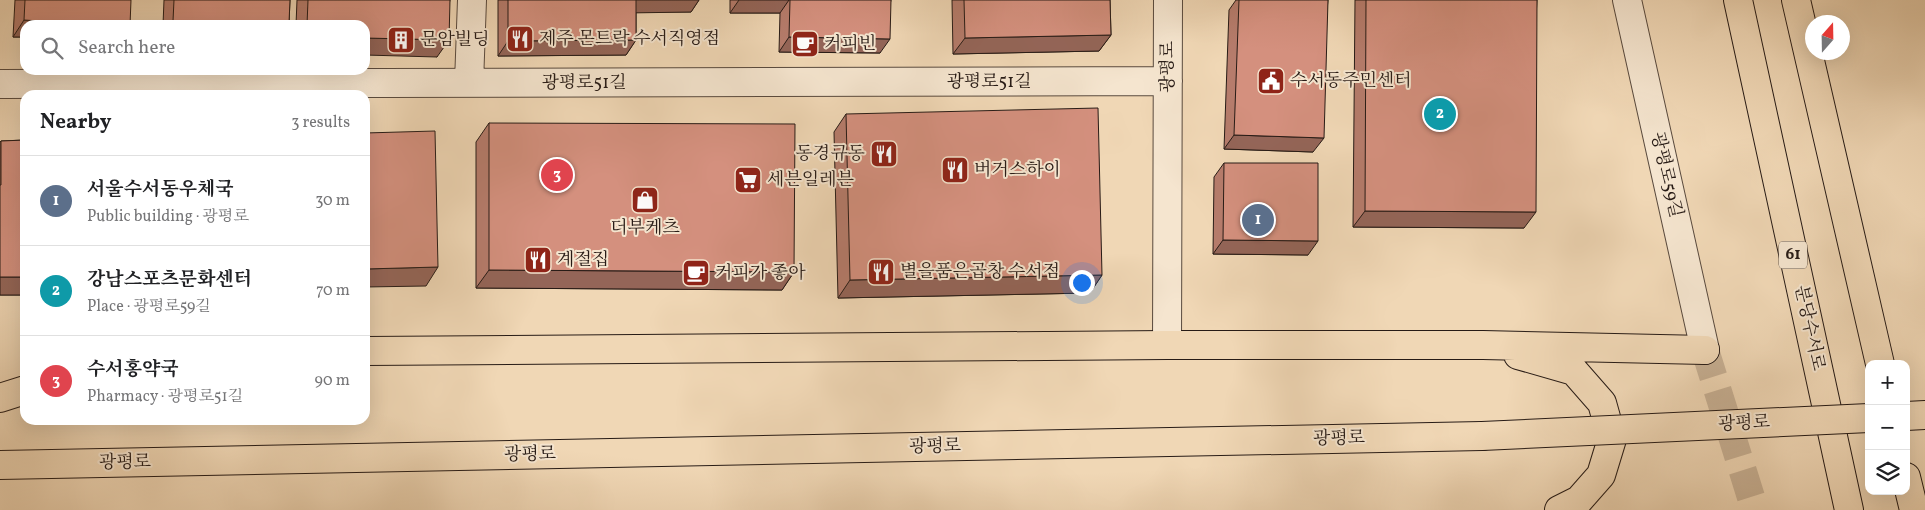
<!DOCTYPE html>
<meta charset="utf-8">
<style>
:root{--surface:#fff;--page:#f2f2f2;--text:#202124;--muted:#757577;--line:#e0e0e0;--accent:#1a73e8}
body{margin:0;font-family:Vollkorn,"Noto Serif KR",serif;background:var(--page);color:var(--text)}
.controls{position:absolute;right:15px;bottom:15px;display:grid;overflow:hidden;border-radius:10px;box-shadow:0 5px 20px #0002}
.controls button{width:45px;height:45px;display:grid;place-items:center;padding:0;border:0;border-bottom:1px solid var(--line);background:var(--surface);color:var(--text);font:25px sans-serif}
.compass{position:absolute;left:1805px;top:15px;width:45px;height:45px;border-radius:50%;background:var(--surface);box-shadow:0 5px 20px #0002;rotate:20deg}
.you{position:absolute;left:1081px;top:282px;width:18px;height:18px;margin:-12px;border:4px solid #fff;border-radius:50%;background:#1a73e8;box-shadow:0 0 0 8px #1a73e833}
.badge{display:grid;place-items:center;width:32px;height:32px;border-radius:50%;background:var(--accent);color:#fff;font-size:16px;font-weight:700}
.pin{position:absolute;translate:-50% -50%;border:2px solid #fff;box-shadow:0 1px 5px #0006}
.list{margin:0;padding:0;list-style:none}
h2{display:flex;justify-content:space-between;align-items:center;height:65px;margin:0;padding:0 20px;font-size:21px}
h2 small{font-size:16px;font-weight:400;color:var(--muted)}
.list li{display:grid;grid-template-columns:32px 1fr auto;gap:15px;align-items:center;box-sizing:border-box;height:90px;padding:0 20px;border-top:1px solid var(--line)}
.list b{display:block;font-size:19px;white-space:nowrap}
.list p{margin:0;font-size:16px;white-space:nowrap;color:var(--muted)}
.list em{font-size:16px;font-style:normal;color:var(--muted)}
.icon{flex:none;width:28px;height:28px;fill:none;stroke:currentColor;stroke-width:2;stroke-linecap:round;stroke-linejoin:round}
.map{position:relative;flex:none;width:1925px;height:510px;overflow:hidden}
.search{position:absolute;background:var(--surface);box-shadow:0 5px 20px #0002;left:20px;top:20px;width:350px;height:55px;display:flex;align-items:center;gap:12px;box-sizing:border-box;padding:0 18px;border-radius:15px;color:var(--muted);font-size:19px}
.panel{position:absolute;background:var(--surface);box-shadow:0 5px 20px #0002;left:20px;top:90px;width:350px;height:335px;border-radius:15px}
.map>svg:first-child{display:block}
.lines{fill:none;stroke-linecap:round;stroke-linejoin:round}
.minor-tunnel{stroke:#c8b195;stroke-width:28;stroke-dasharray:28 14;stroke-linecap:butt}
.minor-casing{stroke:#594a3e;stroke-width:30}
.major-casing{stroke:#271b16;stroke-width:30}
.highway-casing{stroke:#271b16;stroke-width:30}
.minor{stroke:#f5e5cf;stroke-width:28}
.major{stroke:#f0d7b5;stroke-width:28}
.highway{stroke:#f0d7b5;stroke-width:28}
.major-bridge-casing{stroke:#271b16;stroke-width:30;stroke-linecap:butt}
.major-bridge{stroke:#f0d7b5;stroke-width:28}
.wall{fill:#b67c6c;stroke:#271b16}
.shaded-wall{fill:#946558;stroke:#271b16}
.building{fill:#d4907e;stroke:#271b16}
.labels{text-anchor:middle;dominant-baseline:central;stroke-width:4;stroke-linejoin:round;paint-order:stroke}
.shield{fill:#f5e5cf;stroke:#65584e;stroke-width:1}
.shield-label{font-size:16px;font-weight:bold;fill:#271b16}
.poi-label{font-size:18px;fill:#271b16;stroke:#f5e5cf;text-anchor:start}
.street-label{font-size:18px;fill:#271b16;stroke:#f5e5cf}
</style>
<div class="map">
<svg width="1925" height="510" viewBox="0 0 1925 510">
<rect width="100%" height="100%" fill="#f0d7b5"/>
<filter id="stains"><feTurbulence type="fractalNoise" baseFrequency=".004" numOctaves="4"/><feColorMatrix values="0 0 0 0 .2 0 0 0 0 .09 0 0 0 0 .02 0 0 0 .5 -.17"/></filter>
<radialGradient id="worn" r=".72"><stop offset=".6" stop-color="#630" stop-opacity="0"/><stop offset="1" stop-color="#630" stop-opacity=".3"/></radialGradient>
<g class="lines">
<!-- minor-tunnel -->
<path class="minor-tunnel" d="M1705 350 1755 510"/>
<!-- minor casing -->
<g class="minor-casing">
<path id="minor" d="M1627 0 1705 350
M469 83 472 0
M0 84 1168 81
M1167 345 1168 0"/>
</g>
<!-- major casing -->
<g class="major-casing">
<path id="major" d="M365 351 1167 345H1483L1705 350
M1518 355 1574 371 1602 403 1612 439 1601 475 1579 500 1559 510
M0 398 25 390
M1906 416 1925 415
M0 465 1482 436"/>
</g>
<!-- highway casing -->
<g class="highway-casing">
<path id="highway" d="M1738 0 1849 510
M1796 0 1880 364
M1906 477 1914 510"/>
</g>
<!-- minor -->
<use href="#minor" class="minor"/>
<!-- major -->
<use href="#major" class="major"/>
<!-- highway -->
<use href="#highway" class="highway"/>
<!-- major-bridge casing -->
<g class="major-bridge-casing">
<path id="major-bridge" d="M1482 436 1869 418"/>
</g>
<!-- major-bridge -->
<use href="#major-bridge" class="major-bridge"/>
</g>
<!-- wall -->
<path class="wall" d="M15 0H131L25 25V37H13Z
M164 0H290L289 23 288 25H163Z
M297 0H450L437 57 365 25H296Z
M498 0H699L691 12H636V40L626 55 498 56Z
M730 0H891L880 53 779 52 780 13H730Z
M952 0H1110L1111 35 1099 51 953 54Z
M1236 0H1328L1313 152 1224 149 1229 10Z
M1355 0H1537L1524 228 1353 227Z
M846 114 1102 275 1090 293 838 298 834 132Z
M489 123 794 272 782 290 476 288V142Z
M25 140V295H0V142L1 141Z
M1224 163 1308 255 1213 254 1214 177Z"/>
<!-- shaded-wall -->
<path class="shaded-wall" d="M634 0H699L691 12 626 13Z
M739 0H789L780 13H730Z
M24 20 105 25H25V37H13Z
M173 21 289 23 288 25H171Z
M1111 35 1099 51 953 54 965 38Z
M789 37 890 39 880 53 779 52Z
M365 38 449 40 437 57 365 55Z
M636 40 626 55 498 56 508 41Z
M1234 135 1324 138 1313 152 1224 149Z
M1365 211 1536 212 1524 228 1353 227Z
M1223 240 1318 241 1308 255 1213 254Z
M438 267 426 286 365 287V269Z
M489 270 794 272 782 290 476 288Z
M1102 275 1090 293 838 298 850 280Z
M0 277H25V295H0Z"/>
<!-- building -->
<path class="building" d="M25 0H131L130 25H105L24 20Z
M174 0H290L289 23 173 21Z
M308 0H450L449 40 365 38V25H307Z
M508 0H636V40L508 41Z
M790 0H891L890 39 789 37Z
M964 0H1110L1111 35 965 38Z
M1239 0H1328L1324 138 1234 135Z
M1366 0H1537L1536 212 1365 211Z
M1098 108 1102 275 850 280 846 114Z
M489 123 795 124 794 272 489 270Z
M435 131 438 267 365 269V133Z
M25 140V277H0V185H1V141Z
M1224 163H1318V241L1223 240Z"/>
<!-- icons -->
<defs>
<g id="restaurant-square" transform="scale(1.4375)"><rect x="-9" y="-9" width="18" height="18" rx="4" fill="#8f2418" stroke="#f5e5cf"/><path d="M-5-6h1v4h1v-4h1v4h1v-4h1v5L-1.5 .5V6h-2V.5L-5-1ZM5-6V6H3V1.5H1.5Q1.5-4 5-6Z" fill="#fff"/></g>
<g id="building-square" transform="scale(1.4375)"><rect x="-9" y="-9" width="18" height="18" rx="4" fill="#8f2418" stroke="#f5e5cf"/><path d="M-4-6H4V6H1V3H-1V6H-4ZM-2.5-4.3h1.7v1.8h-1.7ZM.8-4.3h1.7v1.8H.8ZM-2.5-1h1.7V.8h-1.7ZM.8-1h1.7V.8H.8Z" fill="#fff"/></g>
<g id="cafe-square" transform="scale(1.4375)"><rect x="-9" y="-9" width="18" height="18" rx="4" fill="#8f2418" stroke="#f5e5cf"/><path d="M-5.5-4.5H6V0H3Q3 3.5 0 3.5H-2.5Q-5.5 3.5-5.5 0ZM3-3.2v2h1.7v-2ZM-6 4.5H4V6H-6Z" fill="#fff"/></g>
<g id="civic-square" transform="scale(1.4375)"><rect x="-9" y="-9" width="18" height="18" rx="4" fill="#8f2418" stroke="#f5e5cf"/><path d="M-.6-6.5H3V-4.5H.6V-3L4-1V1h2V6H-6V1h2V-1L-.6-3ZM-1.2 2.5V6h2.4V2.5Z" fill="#fff"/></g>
<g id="supermarket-square" transform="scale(1.4375)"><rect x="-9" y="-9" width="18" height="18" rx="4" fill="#8f2418" stroke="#f5e5cf"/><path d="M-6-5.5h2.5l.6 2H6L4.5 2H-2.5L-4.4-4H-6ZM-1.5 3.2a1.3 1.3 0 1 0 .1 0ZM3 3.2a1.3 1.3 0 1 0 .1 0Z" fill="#fff"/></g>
<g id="shop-square" transform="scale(1.4375)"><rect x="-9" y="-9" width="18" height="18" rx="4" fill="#8f2418" stroke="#f5e5cf"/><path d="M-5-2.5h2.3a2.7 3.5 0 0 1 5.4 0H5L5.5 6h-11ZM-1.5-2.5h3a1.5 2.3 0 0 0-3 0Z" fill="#fff"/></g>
</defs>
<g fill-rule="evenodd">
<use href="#restaurant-square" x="520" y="39"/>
<use href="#building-square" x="401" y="40"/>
<use href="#cafe-square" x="805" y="44"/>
<use href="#civic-square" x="1271" y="81"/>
<use href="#restaurant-square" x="884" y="154"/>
<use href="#restaurant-square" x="955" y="170"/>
<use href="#supermarket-square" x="748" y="180"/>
<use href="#shop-square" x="645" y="200"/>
<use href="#restaurant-square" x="538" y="260"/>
<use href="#restaurant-square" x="881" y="272"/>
<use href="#cafe-square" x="696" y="273"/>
</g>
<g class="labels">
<!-- shield labels -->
<rect class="shield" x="1779" y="241.5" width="28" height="27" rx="4"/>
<g class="shield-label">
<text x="1793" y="255">61</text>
</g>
<!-- poi labels -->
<g class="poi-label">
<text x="539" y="39">제주 몬트락 수서직영점</text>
<text x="420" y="40">문암빌딩</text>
<text x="824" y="44">커피빈</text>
<text x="1290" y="81">수서동주민센터</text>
<text x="865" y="154" text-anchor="end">동경규동</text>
<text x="974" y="170">버거스하이</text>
<text x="767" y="180">세븐일레븐</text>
<text x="645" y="228" text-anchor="middle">더부케츠</text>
<text x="557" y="260">계절집</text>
<text x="900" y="272">별을품은곱창 수서점</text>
<text x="715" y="273">커피가 좋아</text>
</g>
<!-- street labels -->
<g class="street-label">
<text transform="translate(1168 67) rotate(-90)">광평로</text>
<text x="989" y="82">광평로51길</text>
<text x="584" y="83">광평로51길</text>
<text transform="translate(1666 175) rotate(77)">광평로59길</text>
<text transform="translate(1809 328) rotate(78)">분당수서로</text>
<text transform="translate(1744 424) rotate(-3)">광평로</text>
<text transform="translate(1339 439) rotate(-1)">광평로</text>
<text transform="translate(935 447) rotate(-1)">광평로</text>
<text transform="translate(530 455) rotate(-1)">광평로</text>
<text transform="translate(125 463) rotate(-1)">광평로</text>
</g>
</g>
<rect width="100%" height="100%" filter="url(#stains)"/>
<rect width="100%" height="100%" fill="url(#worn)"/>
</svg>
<div class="controls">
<button>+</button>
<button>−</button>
<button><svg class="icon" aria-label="layers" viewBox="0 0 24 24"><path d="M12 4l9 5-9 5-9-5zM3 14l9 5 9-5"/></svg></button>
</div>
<svg class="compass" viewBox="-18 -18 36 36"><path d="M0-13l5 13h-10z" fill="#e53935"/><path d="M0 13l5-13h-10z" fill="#757577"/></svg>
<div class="you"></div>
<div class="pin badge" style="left:1258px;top:220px;background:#5c6f8a">1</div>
<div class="pin badge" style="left:1440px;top:114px;background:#0f9aa8">2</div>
<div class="pin badge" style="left:557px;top:175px;background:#e0444e">3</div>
<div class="search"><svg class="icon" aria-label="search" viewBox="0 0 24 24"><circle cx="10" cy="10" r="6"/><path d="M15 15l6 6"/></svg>Search here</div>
<section class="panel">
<h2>Nearby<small>3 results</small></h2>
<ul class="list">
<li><span class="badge" style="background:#5c6f8a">1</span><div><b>서울수서동우체국</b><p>Public building · 광평로</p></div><em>30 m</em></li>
<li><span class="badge" style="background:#0f9aa8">2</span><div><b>강남스포츠문화센터</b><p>Place · 광평로59길</p></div><em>70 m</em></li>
<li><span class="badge" style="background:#e0444e">3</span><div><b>수서홍약국</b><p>Pharmacy · 광평로51길</p></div><em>90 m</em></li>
</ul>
</section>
</div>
